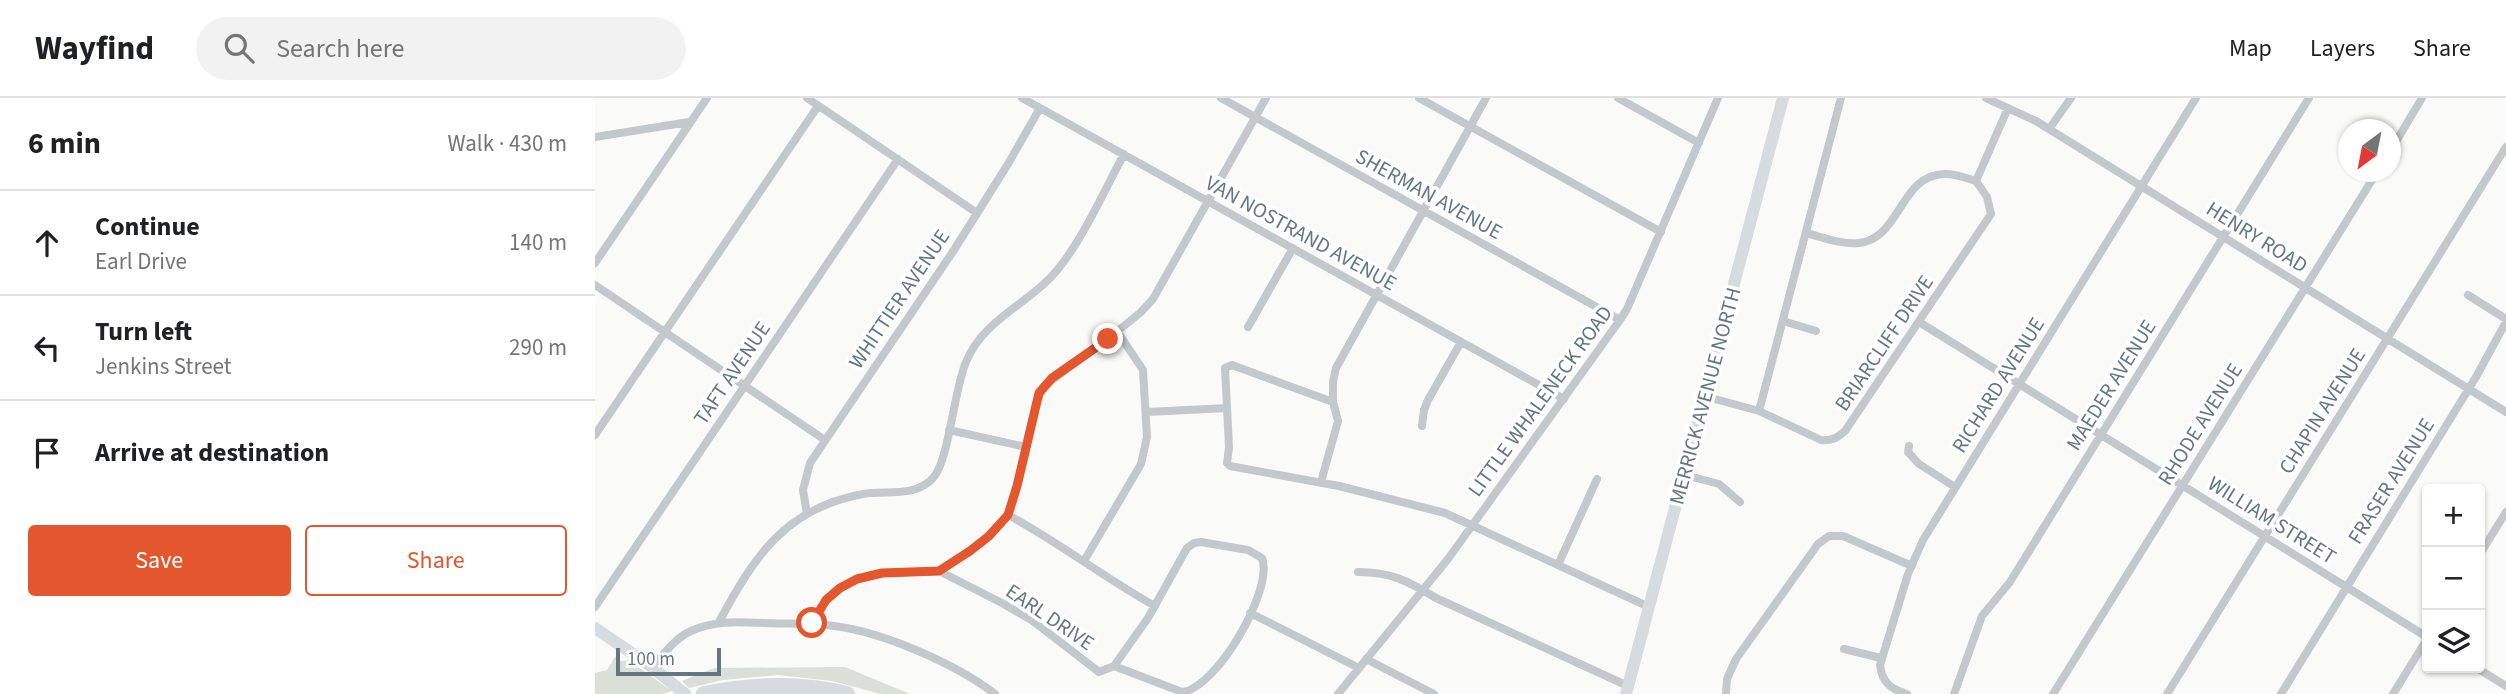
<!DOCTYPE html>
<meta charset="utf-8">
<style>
:root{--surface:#fff;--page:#f2f2f2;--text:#202124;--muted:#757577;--line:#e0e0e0;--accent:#e4572e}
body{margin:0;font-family:"Source Sans 3",sans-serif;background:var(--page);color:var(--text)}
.controls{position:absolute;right:21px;bottom:21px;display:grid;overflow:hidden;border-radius:7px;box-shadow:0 2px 5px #0004}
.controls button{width:63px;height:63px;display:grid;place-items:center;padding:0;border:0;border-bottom:2px solid var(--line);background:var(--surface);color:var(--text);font:35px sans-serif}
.compass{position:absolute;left:1743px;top:21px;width:63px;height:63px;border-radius:50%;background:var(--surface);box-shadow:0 2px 5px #0004;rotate:212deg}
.scale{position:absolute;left:21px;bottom:18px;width:105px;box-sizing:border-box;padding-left:7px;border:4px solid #657683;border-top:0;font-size:19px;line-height:24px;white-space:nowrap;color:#657683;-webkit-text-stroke:5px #fff;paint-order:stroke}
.stop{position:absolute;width:21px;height:21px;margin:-16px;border:5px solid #e4572e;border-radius:50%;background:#fff}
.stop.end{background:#e4572e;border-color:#fff;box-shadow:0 2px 7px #0008}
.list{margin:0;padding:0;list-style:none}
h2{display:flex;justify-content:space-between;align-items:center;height:91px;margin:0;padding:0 28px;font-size:30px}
h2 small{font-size:23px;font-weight:400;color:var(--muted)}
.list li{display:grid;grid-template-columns:46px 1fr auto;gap:21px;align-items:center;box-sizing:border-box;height:105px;padding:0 28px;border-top:2px solid var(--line)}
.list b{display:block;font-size:26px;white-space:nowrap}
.list p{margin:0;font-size:23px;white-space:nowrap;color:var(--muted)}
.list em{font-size:23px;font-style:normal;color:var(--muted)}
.actions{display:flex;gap:14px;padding:21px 28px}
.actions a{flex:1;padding:16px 0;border:2px solid var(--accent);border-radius:7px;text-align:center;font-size:24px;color:var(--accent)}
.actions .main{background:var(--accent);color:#fff}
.icon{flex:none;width:38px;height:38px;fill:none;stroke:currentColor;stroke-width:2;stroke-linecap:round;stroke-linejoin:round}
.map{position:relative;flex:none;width:1911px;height:596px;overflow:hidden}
header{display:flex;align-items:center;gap:42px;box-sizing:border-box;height:98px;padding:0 35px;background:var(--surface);border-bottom:2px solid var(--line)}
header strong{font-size:33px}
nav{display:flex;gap:38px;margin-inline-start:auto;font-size:24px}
.search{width:490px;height:63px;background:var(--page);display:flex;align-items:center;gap:18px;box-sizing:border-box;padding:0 24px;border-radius:38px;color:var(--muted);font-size:26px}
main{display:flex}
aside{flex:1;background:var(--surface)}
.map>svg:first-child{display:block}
.green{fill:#dadfd7}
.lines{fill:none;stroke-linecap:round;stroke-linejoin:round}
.minor{stroke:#c3c8cc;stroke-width:8}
.secondary{stroke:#d6dbdf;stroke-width:12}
.primary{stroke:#d6dbdf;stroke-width:12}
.motorway{stroke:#d6dbdf;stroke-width:16}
.route{stroke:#e4572e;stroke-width:9}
.labels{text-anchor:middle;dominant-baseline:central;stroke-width:7;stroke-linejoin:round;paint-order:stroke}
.street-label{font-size:21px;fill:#657683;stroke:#fff}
</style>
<header>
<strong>Wayfind</strong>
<div class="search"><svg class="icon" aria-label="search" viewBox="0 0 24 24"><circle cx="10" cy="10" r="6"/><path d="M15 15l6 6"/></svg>Search here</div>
<nav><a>Map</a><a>Layers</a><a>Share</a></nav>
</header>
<main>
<aside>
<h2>6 min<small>Walk · 430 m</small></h2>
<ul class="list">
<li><svg class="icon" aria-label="ahead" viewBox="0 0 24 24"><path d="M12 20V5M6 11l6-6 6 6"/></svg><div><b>Continue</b><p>Earl Drive</p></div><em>140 m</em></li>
<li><svg class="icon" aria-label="left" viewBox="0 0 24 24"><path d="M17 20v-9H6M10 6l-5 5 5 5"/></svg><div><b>Turn left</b><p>Jenkins Street</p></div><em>290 m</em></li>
<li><svg class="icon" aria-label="arrive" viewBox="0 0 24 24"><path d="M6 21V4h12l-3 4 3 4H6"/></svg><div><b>Arrive at destination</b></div></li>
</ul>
<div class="actions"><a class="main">Save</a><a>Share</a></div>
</aside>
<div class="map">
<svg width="1911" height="596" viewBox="0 0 1911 596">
<rect width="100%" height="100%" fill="#fafaf8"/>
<!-- green -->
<path class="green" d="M20 559 26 563 33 562 77 593 68 596H0V575L12 572Z
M250 569 315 596H286L237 583 183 577 128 582 94 590 87 583 119 570Z"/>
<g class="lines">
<!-- minor -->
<path class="minor" d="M212 0 382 115
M427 0 969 301
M626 0 1025 222
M824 0 1066 134
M1023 0 1104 45
M1391 0 1441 23 1911 314
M1454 31 1476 0
M0 39 94 24
M1796 52 1827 0
M1381 83 1413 10
M1211 135C1227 139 1247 147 1264 145 1306 140 1305 77 1349 76 1359 75 1371 80 1381 83
M0 165 112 0
M0 187 230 342
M1873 197 1911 221
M1188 223 1221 233
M1324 224 1832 539
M653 229 698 150
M1109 298 1164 313 1226 342C1237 343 1242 340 1250 333L1396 116 1392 99 1381 83
M738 304 637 267 630 270 634 349 632 365 635 368 744 388 850 415 1054 509
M1164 313 1246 0
M552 314 632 310
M827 328 829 312 833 302 866 244
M354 332 431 349
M0 337 223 8
M1314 348 1313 354 1324 366 1360 389
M1090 377 1124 386 1145 404
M726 384 743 323 738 304V284L741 270 891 0
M212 416 208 392 215 365 359 152 413 66 445 10
M413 417C464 444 509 480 560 508
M1885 456 1911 414
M489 463 546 366 552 339 548 272 522 233
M963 467 1002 381
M344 473 387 444 413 417 422 388 442 302 449 288 513 241 546 214 558 201 671 0
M763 474C796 474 813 483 841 500L1033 588
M0 509 303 61
M655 515 764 570
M124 524C159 459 190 410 268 396 292 392 320 400 338 380 354 363 359 291 371 264 389 220 435 206 463 171 488 141 510 91 529 56
M217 525 231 502 245 490 262 481 287 475 344 473 407 505 438 523 504 574 519 568 587 594C621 591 679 492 667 460L653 452 606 444 599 445 592 450 553 520 519 568
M1249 551 1286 560
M771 561 839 596
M57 569C68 557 80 540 96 533 120 522 144 524 169 525 193 526 216 525 239 528 288 534 361 566 400 596
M1882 570 1911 588
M743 596 853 461 1025 222 1032 211 1123 0
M1131 596 1132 581 1141 561 1223 446 1234 438H1248L1317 468
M1312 596C1296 591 1287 585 1285 567L1313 476 1328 442 1601 0
M1359 596 1387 518 1415 484 1714 0
M1458 596 1782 74
M1572 596 1911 49
M1686 596 1881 279 1911 224
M1798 596 1832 541"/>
<!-- secondary -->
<path class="secondary" d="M1031 596 1188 0"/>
<!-- primary -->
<path class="primary" d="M0 530 57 569 90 596"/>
<!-- motorway -->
<path class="motorway" d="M109 596C157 586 205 585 252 596"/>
</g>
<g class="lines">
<!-- route -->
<path class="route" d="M217 525 231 502 245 490 262 481 287 475 344 473 375 453 394 438 413 417 422 388 444 295 457 280 513 241"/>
</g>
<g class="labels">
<!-- street labels -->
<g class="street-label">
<text transform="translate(834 96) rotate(29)">SHERMAN AVENUE</text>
<text transform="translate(706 135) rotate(29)">VAN NOSTRAND AVENUE</text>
<text transform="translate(1662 139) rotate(32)">HENRY ROAD</text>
<text transform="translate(304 201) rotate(-56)">WHITTIER AVENUE</text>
<text transform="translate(1289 245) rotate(-56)">BRIARCLIFF DRIVE</text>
<text transform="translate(137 275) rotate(-56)">TAFT AVENUE</text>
<text transform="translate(1403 287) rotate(-58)">RICHARD AVENUE</text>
<text transform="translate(1516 287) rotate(-58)">MAEDER AVENUE</text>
<text transform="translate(1110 298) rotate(-75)">MERRICK AVENUE NORTH</text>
<text transform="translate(945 303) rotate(-54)">LITTLE WHALENECK ROAD</text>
<text transform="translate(1727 313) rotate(-58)">CHAPIN AVENUE</text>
<text transform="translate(1605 326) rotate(-58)">RHODE AVENUE</text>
<text transform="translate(1796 383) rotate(-58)">FRASER AVENUE</text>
<text transform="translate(1677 422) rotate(32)">WILLIAM STREET</text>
<text transform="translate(455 519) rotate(34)">EARL DRIVE</text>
</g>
</g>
</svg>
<div class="controls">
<button>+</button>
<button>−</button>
<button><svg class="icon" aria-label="layers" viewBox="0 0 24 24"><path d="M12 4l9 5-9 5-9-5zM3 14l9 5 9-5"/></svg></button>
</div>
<svg class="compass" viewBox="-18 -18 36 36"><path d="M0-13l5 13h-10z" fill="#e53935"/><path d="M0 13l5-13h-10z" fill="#757577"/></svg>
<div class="scale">100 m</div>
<div class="stop" style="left:217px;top:525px"></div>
<div class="stop end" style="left:513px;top:241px"></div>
</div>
</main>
